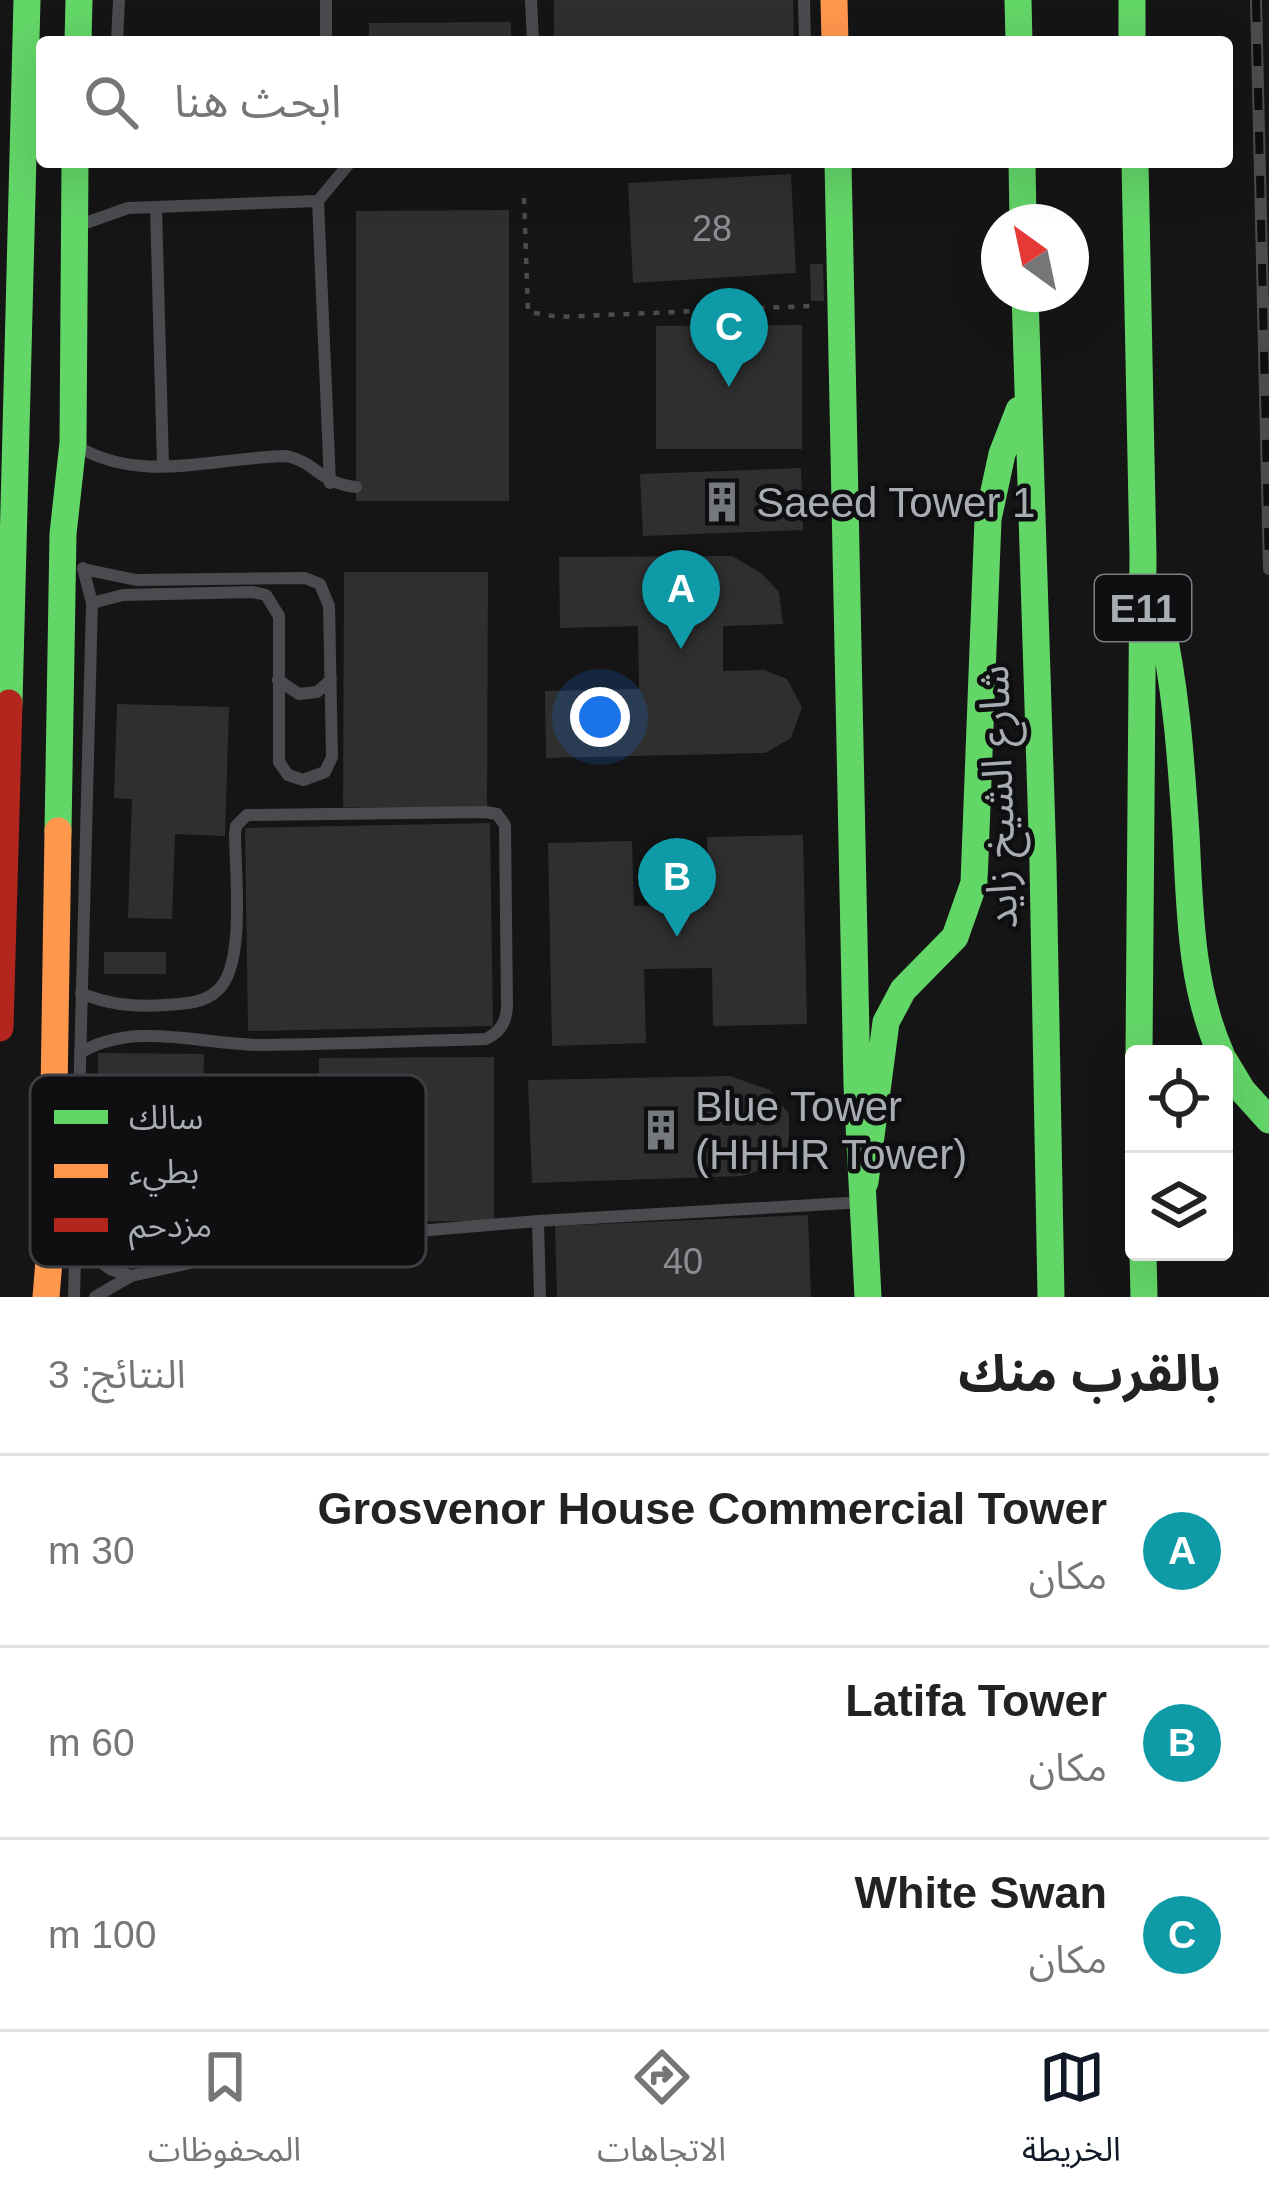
<!DOCTYPE html>
<html lang="ar">
<meta charset="utf-8">
<style>
:root{--surface:#fff;--page:#f2f2f2;--text:#222;--muted:#767676;--line:#e0e0e0;--accent:#111827}
body{margin:0;font-family:Arial,"Noto Sans Arabic",sans-serif;background:var(--page);color:var(--text);direction:rtl}
.controls{position:absolute;right:36px;bottom:36px;display:grid;overflow:hidden;border-radius:12px;box-shadow:0 12px 48px #0002}
.controls button{width:108px;height:108px;display:grid;place-items:center;padding:0;border:0;border-bottom:3px solid var(--line);background:var(--surface);color:var(--text);font:60px sans-serif}
.compass{position:absolute;left:981px;top:204px;width:108px;height:108px;border-radius:50%;background:var(--surface);box-shadow:0 12px 48px #0002;rotate:327deg}
.you{position:absolute;left:600px;top:717px;width:42px;height:42px;margin:-30px;border:9px solid #fff;border-radius:50%;background:#1a73e8;box-shadow:0 0 0 18px #1a73e833}
.badge{display:grid;place-items:center;width:78px;height:78px;border-radius:50%;background:var(--accent);color:#fff;font-size:39px;font-weight:700}
.pin{position:absolute;translate:-50% -99px;filter:drop-shadow(0 3px 6px #0008)}
.pin::after{content:'';position:absolute;top:63px;width:42px;height:36px;background:inherit;clip-path:polygon(0 0,100% 0,50% 100%)}
.list{margin:0;padding:0;list-style:none}
h2{display:flex;justify-content:space-between;align-items:center;height:156px;margin:0;padding:0 48px;font-size:51px}
h2 small{font-size:39px;font-weight:400;color:var(--muted)}
.list li{display:grid;grid-template-columns:78px 1fr auto;gap:36px;align-items:center;box-sizing:border-box;height:192px;padding:0 48px;border-top:3px solid var(--line)}
.list b{display:block;font-size:45px;white-space:nowrap}
.list p{margin:0;font-size:39px;white-space:nowrap;color:var(--muted)}
.list em{font-size:39px;font-style:normal;color:var(--muted)}
.icon{flex:none;width:66px;height:66px;fill:none;stroke:currentColor;stroke-width:2;stroke-linecap:round;stroke-linejoin:round}
.map{position:relative;flex:none;width:1269px;height:1297px;overflow:hidden;direction:ltr}
.search{position:absolute;background:var(--surface);box-shadow:0 12px 48px #0002;left:36px;right:36px;top:36px;height:132px;display:flex;align-items:center;gap:30px;box-sizing:border-box;padding:0 42px;border-radius:12px;color:var(--muted);font-size:45px}
.sheet{height:732px;background:var(--surface)}
nav{display:flex;justify-content:space-around;align-items:center;box-sizing:border-box;height:168px;border-top:3px solid var(--line);background:var(--surface);font-size:33px;color:var(--muted)}
nav a{display:grid;justify-items:center;gap:6px}
nav .on{color:var(--accent)}
.map>svg:first-child{display:block}
.building{fill:#2f2f30}
.lines{fill:none;stroke-linecap:round;stroke-linejoin:round}
.path{stroke:#4b4c4e;stroke-width:4.5;stroke-dasharray:6 9;stroke-linecap:butt}
.lane{stroke:#4a4b4e;stroke-width:12}
.fast{stroke:#63d668;stroke-width:27}
.slow{stroke:#ff974d;stroke-width:27}
.jam{stroke:#b3261e;stroke-width:27}
.rail-casing{stroke:#4b4c4e;stroke-width:12}
.rail{stroke:#0f0f11;stroke-width:8;stroke-dasharray:22;stroke-linecap:butt}
.labels{text-anchor:middle;dominant-baseline:central;stroke-width:9;stroke-linejoin:round;paint-order:stroke}
.number-label{font-size:36px;fill:#8a8e93}
.shield{fill:#0f0f11;stroke:#7a7e83;stroke-width:3}
.shield-label{font-size:39px;font-weight:bold;fill:#a8adb4}
.poi-label{font-size:42px;fill:#a8adb4;stroke:#0f0f11;text-anchor:start}
.street-label{font-size:42px;fill:#a8adb4;stroke:#0f0f11}
.key{fill:#0f0f11;stroke:#3d3e42;stroke-width:3}
.key-label{font-size:33px;fill:#a8adb4}
</style>
<div class="map">
<svg width="1269" height="1297" viewBox="0 0 1269 1297">
<rect width="100%" height="100%" fill="#151515"/>
<!-- building -->
<path class="building" d="M554 0H793L794 42H554Z
M511 22V42H369V23Z
M791 174 796 273 633 283 628 183Z
M509 210V501H356V211Z
M810 264H823L824 301H811Z
M802 325V449H656V326Z
M801 468 803 530 643 536 640 474Z
M732 556 761 573 779 592 783 624 723 626V671L764 670 787 679 802 707 791 738 765 753 546 758 545 691 639 689 638 626 560 628 559 557Z
M344 572H488L487 807H343Z
M117 704 229 707 225 836 175 834 172 919 128 918 132 799 114 798Z
M490 823 493 1026 248 1031 245 828Z
M803 835 807 1024 713 1026 712 968 644 969 646 1043 552 1046 548 843 632 841 634 906 708 905 707 837Z
M104 952H166V974H104Z
M98 1053 204 1054 201 1230 95 1229Z
M494 1057V1221L319 1222V1058Z
M730 1076 770 1090 789 1114V1146L770 1167 742 1176 532 1183 528 1080Z
M808 1215 811 1297H557L555 1226Z"/>
<g class="lines">
<!-- path -->
<path class="path" d="M524 198 528 312 560 317 810 306"/>
<!-- lane -->
<path class="lane" d="M531 0 533 42
M804 0 805 42
M117 42 119 0
M326 42V0
M156 207 163 466
M77 226 128 208 318 201
M77 446C141 485 216 457 287 456 317 463 319 483 356 487
M330 483 318 201 348 165
M83 569 136 580 305 578 320 584 329 606 332 757 325 772 303 780 288 775 279 762V616L266 595 253 592 123 595 92 603
M278 680 299 694 317 692 331 680
M80 1053C135 1020 202 1045 262 1045 337 1044 411 1041 486 1039 500 1032 506 1023 507 1007L505 825 497 814 485 812 247 815 236 826 235 834C235 871 246 965 218 990 203 1004 183 1004 165 1005 134 1007 109 1005 81 993
M214 1097 216 1196
M202 1197 267 1193 281 1177C276 1100 283 1096 203 1097
M77 1202 96 1201
M538 1221 540 1297
M76 1243 110 1269 130 1276
M74 1297 92 603 83 568
M95 1297 131 1276 248 1250 346 1237 538 1221 865 1202"/>
<!-- fast -->
<path class="fast" d="M1018 0 1019 42
M1132 0V42
M78 42 79 0
M838 162 857 1085 868 1297
M1022 162 1023 222
M1135 162 1143 556 1139 1054
M1025 294 1043 864 1051 1297
M1159 612C1176 685 1181 759 1186 834 1190 910 1190 984 1221 1054
M9 703 27 0
M58 831 63 534 73 443 75 162
M1224 1060 1242 1090 1269 1120
M865 1182 886 1022 903 990 955 937 974 883 988 519 1002 454 1019 410
M1143 1252 1144 1297"/>
<!-- slow -->
<path class="slow" d="M834 0 835 42
M46 1297 52 1225 58 831"/>
<!-- jam -->
<path class="jam" d="M0 1028 9 703"/>
<!-- rail casing -->
<g class="rail-casing">
<path id="rail" d="M1256 0 1269 569"/>
</g>
<!-- rail -->
<use href="#rail" class="rail"/>
</g>
<!-- icons -->
<defs>
<g id="building-bare" transform="scale(3.24)"><path d="M-4-6H4V6H1V3H-1V6H-4ZM-2.5-4.3h1.7v1.8h-1.7ZM.8-4.3h1.7v1.8H.8ZM-2.5-1h1.7V.8h-1.7ZM.8-1h1.7V.8H.8Z" fill="#75787c" stroke="#0f0f11" stroke-width="2.5" paint-order="stroke"/></g>
</defs>
<g fill-rule="evenodd">
<use href="#building-bare" x="722" y="502"/>
<use href="#building-bare" x="661" y="1130"/>
</g>
<g class="labels">
<!-- number labels -->
<g class="number-label">
<text x="712" y="228">28</text>
<text x="683" y="1261">40</text>
</g>
<!-- shield labels -->
<rect class="shield" x="1095" y="575" width="96" height="66" rx="9"/>
<g class="shield-label">
<text x="1143" y="608">E11</text>
</g>
<!-- poi labels -->
<g class="poi-label">
<text x="756" y="502">Saeed Tower 1</text>
<text x="695" y="1106">Blue Tower<tspan x="695" dy="48">(HHHR Tower)</tspan></text>
</g>
<!-- street labels -->
<g class="street-label">
<text transform="translate(998 797) rotate(-92)">شارع الشيخ زايد</text>
</g>
</g>
<!-- legend -->
<rect x="30" y="1075" width="396" height="192" rx="18" class="key"/>
<rect x="54" y="1110" width="54" height="14" fill="#63d668"/>
<rect x="54" y="1164" width="54" height="14" fill="#ff974d"/>
<rect x="54" y="1218" width="54" height="14" fill="#b3261e"/>
<g class="key-label">
<text x="129" y="1129">سالك</text>
<text x="129" y="1183">بطيء</text>
<text x="129" y="1237">مزدحم</text>
</g>
</svg>
<div class="controls">
<button><svg class="icon" aria-label="locate" viewBox="0 0 24 24"><circle cx="12" cy="12" r="6"/><path d="M12 2v4M12 18v4M2 12h4M18 12h4"/></svg></button>
<button><svg class="icon" aria-label="layers" viewBox="0 0 24 24"><path d="M12 4l9 5-9 5-9-5zM3 14l9 5 9-5"/></svg></button>
</div>
<svg class="compass" viewBox="-18 -18 36 36"><path d="M0-13l5 13h-10z" fill="#e53935"/><path d="M0 13l5-13h-10z" fill="#767676"/></svg>
<div class="you"></div>
<div class="pin badge" style="left:681px;top:649px;background:#0f9aa8">A</div>
<div class="pin badge" style="left:677px;top:937px;background:#0f9aa8">B</div>
<div class="pin badge" style="left:729px;top:387px;background:#0f9aa8">C</div>
<div class="search"><svg class="icon" aria-label="search" viewBox="0 0 24 24"><circle cx="10" cy="10" r="6"/><path d="M15 15l6 6"/></svg>ابحث هنا</div>
</div>
<section class="sheet">
<h2>بالقرب منك<small>النتائج: 3</small></h2>
<ul class="list">
<li><span class="badge" style="background:#0f9aa8">A</span><div><b>Grosvenor House Commercial Tower</b><p>مكان</p></div><em>30 m</em></li>
<li><span class="badge" style="background:#0f9aa8">B</span><div><b>Latifa Tower</b><p>مكان</p></div><em>60 m</em></li>
<li><span class="badge" style="background:#0f9aa8">C</span><div><b>White Swan</b><p>مكان</p></div><em>100 m</em></li>
</ul>
</section>
<nav>
<a class="on"><svg class="icon" aria-label="map" viewBox="0 0 24 24"><path d="M3 6l6-2 6 2 6-2v14l-6 2-6-2-6 2zM9 4v14M15 6v14"/></svg>الخريطة</a>
<a><svg class="icon" aria-label="directions" viewBox="0 0 24 24"><path d="M12 3l9 9-9 9-9-9zM9 14v-3h6M13 9l2 2-2 2"/></svg>الاتجاهات</a>
<a><svg class="icon" aria-label="saved" viewBox="0 0 24 24"><path d="M7 4h10v16l-5-4-5 4z"/></svg>المحفوظات</a>
</nav>
